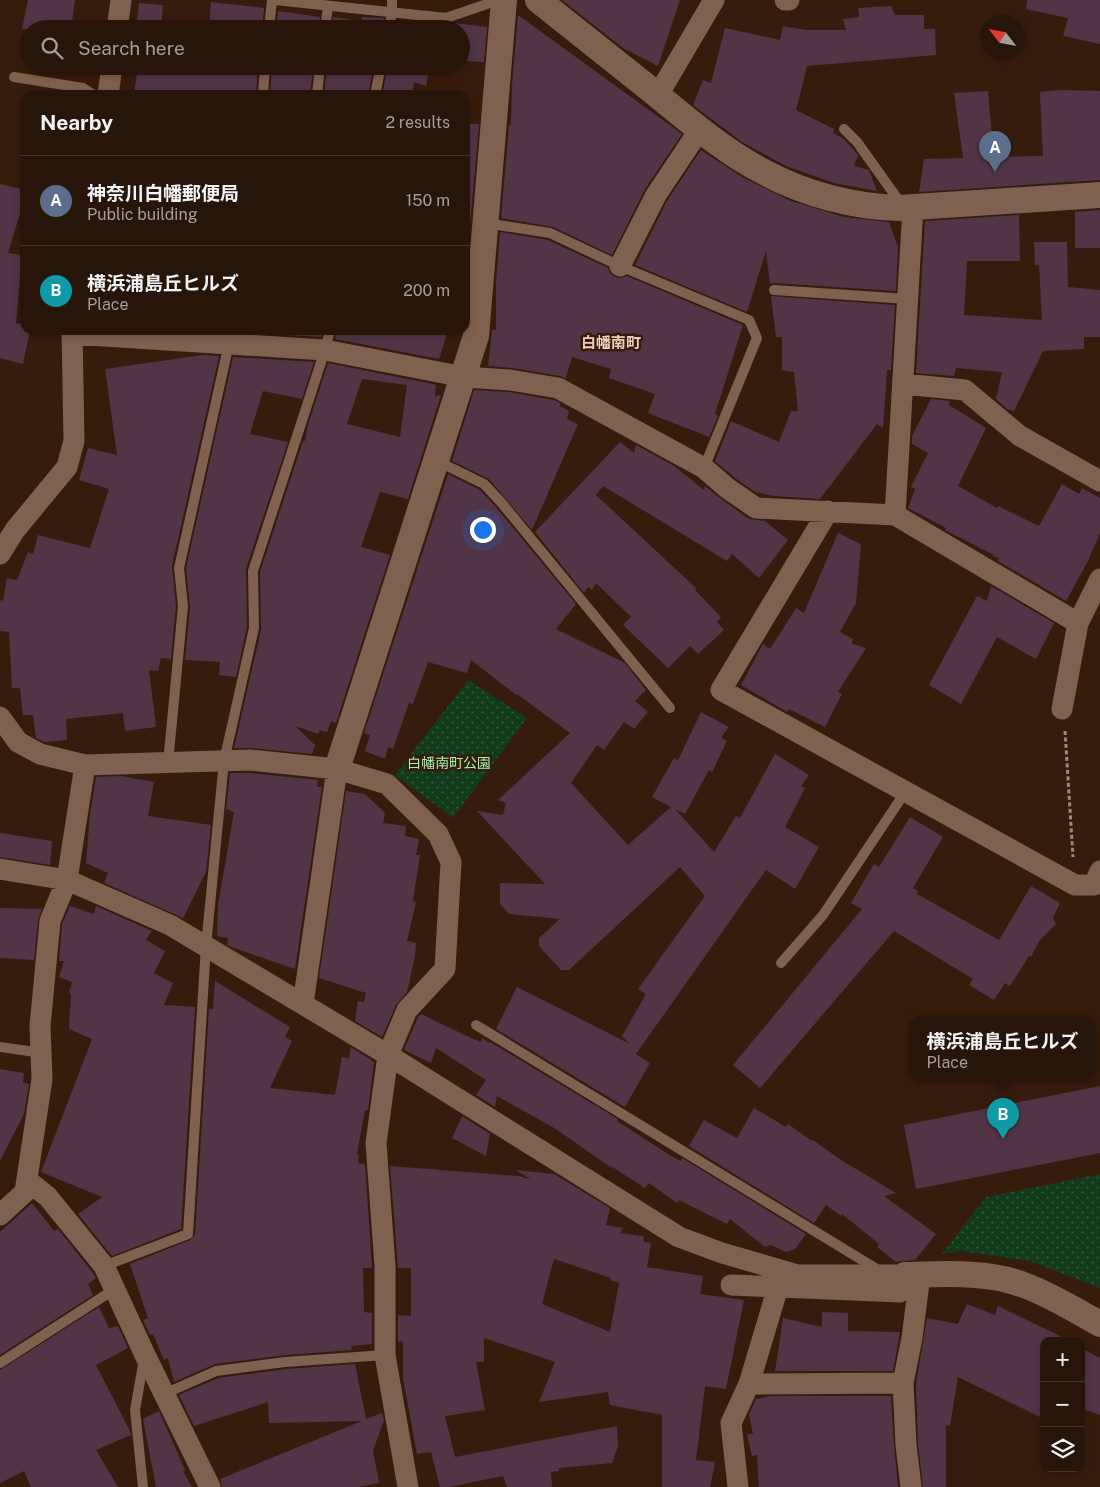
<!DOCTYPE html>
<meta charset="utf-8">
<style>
:root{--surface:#281509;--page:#301e12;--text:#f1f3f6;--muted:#a59f9c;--line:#44342a;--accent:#0b8043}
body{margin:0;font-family:"Public Sans","Noto Sans JP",sans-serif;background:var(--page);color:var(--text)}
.controls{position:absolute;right:15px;bottom:15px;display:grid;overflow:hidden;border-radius:10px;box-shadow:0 2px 8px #0003}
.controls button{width:45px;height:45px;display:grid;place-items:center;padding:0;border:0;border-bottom:1px solid var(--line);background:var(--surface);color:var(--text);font:25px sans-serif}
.compass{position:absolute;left:980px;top:15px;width:45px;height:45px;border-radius:50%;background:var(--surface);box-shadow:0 2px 8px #0003;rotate:302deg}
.you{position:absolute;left:482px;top:529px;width:18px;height:18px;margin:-12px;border:4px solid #fff;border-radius:50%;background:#1a73e8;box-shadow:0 0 0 8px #1a73e833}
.badge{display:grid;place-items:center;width:32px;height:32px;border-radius:50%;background:var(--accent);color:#fff;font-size:16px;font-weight:700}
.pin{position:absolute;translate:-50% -41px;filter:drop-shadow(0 1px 2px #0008)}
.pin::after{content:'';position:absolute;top:26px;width:18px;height:15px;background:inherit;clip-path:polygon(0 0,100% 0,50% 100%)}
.popup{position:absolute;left:910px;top:1016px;width:185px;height:65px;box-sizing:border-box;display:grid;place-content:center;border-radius:10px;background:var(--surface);filter:drop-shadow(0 1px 4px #0005);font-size:16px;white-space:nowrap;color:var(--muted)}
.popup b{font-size:19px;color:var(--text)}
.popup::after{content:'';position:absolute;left:50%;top:100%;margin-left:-10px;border:10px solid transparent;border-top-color:var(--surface)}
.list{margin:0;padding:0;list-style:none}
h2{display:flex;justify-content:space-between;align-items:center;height:65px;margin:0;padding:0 20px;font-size:21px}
h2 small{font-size:16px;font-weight:400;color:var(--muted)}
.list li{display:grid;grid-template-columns:32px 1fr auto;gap:15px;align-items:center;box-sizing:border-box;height:90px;padding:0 20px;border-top:1px solid var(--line)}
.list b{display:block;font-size:19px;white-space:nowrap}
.list p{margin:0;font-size:16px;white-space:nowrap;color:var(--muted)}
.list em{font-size:16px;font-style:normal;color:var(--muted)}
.icon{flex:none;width:28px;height:28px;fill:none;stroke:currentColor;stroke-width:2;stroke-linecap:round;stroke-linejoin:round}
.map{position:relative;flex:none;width:1100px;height:1487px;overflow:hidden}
.search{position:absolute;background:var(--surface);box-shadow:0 2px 8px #0003;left:20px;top:20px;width:450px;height:55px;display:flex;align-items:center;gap:12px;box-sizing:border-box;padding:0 18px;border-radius:28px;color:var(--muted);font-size:19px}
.panel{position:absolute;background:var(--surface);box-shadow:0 2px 8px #0003;left:20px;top:90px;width:450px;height:245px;border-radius:15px}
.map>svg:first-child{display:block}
.park{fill:url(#park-dots)}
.building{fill:#513547;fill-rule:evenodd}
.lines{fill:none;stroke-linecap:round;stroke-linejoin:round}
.path{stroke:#9f897c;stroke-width:3;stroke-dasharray:4 2.5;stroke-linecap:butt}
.service{stroke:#7f614f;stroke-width:10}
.minor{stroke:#7f614f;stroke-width:21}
.tertiary{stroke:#7f614f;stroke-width:26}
.labels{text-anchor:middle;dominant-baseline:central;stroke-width:5;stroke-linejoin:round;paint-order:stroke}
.park-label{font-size:14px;fill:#a0f2ab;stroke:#361c0c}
.neighbourhood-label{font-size:15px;font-weight:bold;fill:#f0cdb9;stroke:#361c0c}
</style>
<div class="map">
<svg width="1100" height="1487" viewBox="0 0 1100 1487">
<defs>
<pattern id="park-dots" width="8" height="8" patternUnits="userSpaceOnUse" patternTransform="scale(1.25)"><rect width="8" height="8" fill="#123b1b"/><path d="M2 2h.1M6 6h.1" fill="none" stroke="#35573c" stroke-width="1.8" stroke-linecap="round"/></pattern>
</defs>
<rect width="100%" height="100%" fill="#361c0c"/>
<!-- park -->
<path class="park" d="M468 680 527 718 453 818 395 775Z
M1100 1174V1288L1029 1261 960 1251 942 1254 986 1197Z"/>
<!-- building -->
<path class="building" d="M28 0H75L71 29H22Z
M562 0H680L658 66 623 48Z
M1027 0H1100V44L1063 36 1068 18 1026 9Z
M211 2 264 8 262 29H209Z
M139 3 163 5 161 29H136Z
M891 6 895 15H924V29H935L936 55 807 66 796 110 834 129 833 133 844 139 858 155 854 166 869 170 877 191 834 183 786 166 742 142 693 105 703 80 711 83 725 28 780 40 783 26 806 30H846L843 19 859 17 858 8Z
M278 11 320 17 318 29H276Z
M518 15 682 134 645 189 612 255 553 227 501 218 509 125H511L512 85Z
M333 17 362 21V17L384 18 382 29H332Z
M397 21 446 29H396Z
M454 23 487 27 484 62 461 61V29H448L449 24Z
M138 66H165L211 74V66H258L256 95H134Z
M272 66H313L310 95H270Z
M327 66H374L368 95H324Z
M388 66H430L426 86 414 82 412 95H382Z
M1060 90 1100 91V180L919 192 924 159 963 158 954 93 988 91 994 157 1043 156 1040 92Z
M465 124H479L468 248 465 247Z
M701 150 742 177 791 201 844 217 889 222 898 247 896 291 774 283 770 284 766 251 747 312 635 265 667 201Z
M0 184 25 190V197L8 253 22 255 16 323 25 324V330H30L23 364 0 358Z
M1100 210V248H1075V212Z
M1019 215 1020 261H967L964 315 1042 320 1039 265H1035L1034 242H1067L1068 287 1100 290V337H1084V349L1043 351 1014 411 1007 409 996 399 1002 372 956 368 954 376 916 373 925 221Z
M500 232 548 240 608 268 610 273 615 277 621 278 627 276 743 325 715 414 718 416 709 437 648 413 655 394 609 378 611 369 572 357 566 377 567 379 560 376 512 368 488 366 492 330H496V283Z
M771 296 895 305 891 370H887L883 428 877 424 820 499 774 496 755 492 735 478 715 461 731 421 779 442 791 411H798L794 372 782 370V337H776Z
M239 330H323L321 337 239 332Z
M337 330H448L439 359 335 339Z
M203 355 219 356 172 566 176 606 171 659 161 658 158 671 149 670 156 727 125 731 123 713 66 719 67 740 45 742 36 738 33 715H23L20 688H12L9 632 0 631V600L3 601 7 578 17 580 28 552 33 554 38 535 90 548 109 489 79 480 88 448 117 455 105 369Z
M233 357 314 362 302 399 263 391 250 434 288 442 246 569 247 627 236 677 219 675 220 662 185 660 190 607 186 568Z
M328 363 432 384 436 385 435 396 441 395 408 499 380 492 361 547 390 555 336 723 331 721 327 732 320 730 318 734 295 726 315 745 312 754 251 748H234L261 630 260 572 303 441H305L308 425ZM362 379 407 385 400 437 347 424Z
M474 390 509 392 554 400 560 403V406L569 411 567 419 578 424 532 530 489 479 452 461Z
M931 399 950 401 949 405 986 428 958 486 997 508 998 506 1039 526 1062 484 1079 494 1082 488 1100 498V533L1088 561 1066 601 998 561 999 558 993 556 994 555 945 530 946 528 908 508 915 489 911 487 928 453 912 444V436Z
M620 442 634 453 636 445 674 466 704 490 705 486 720 498 749 519 765 521 788 540 759 578 732 554 727 561 603 486 596 495 696 588 695 590 721 617 717 622 724 630 698 654 690 646 668 668 623 625 631 617 596 583 592 590 588 587 584 593 535 532Z
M448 474 480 490 495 506 576 604 556 629 625 663 646 690 635 701 648 712 634 729 624 722 604 750 597 745 571 783 628 845 671 807 652 797 674 758 678 760 701 712 729 727 721 737 727 741 712 772 709 770 685 814 675 809 714 852 736 816 740 818 775 754 809 775 801 786 805 788 785 827 819 847 795 889 766 870 636 1054 650 1063 625 1107 496 1029 517 987 630 1044 622 1036 646 994 638 989 705 896 680 867 569 970H561L539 946V938L560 919 509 914 500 904V883L545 884 477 811 503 815 506 803 498 800 570 733 517 694 516 695 471 660 467 673 428 662 413 704 409 703 393 749 388 747 385 759 365 751 370 735 364 733Z
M838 533 861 544 856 603 840 632 853 639 852 644 866 648 838 692 842 694 825 727 789 709 787 712 741 685 763 644 770 649 796 608 804 613Z
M991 586 1054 623 1036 659 997 637 961 704 929 685 977 596 987 601Z
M230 773H250L318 780 317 787H322L295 969 234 948 227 945 228 938 217 936 218 905 234 812 226 809Z
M121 776 154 782 148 816 211 825 206 872 183 918 104 883 108 873 86 863 90 814 96 777Z
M346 791 365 794 385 813 383 823 406 826 405 836 419 839 416 855H420L413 901 416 902 407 941 416 943 415 956 407 992 396 1005 382 1037 355 1021 358 1001 364 1002 366 993 319 978Z
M910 817 943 837 913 888 918 891 917 894 999 940 1031 886 1060 903 1053 918 1056 924 1039 941 1031 957 1029 956 1010 986 1005 983 994 1000 969 985 973 979 894 931 760 1088 733 1065 862 909 851 903 874 864 879 867Z
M0 833 52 841 50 865 0 857Z
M70 906 94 914 96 906 152 931 146 940 165 951 154 973 173 983 164 1005 195 1007 181 1229 112 1256 78 1214 102 1197 41 1172 92 1039 69 1029 71 994 69 993 72 982 59 977 64 961H59L62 924Z
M0 908 42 909 38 920 34 960 0 958Z
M215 981 290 1027 285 1037 292 1041 270 1088 335 1095 342 1057 349 1059 351 1047 374 1062 368 1110H365L357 1154H359L358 1163 365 1164 372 1268H363L364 1312 372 1313V1344L351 1346 352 1350 285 1355 215 1364 174 1382 168 1358 164 1360 153 1334 150 1335 143 1320 148 1318 130 1264 190 1240 195 1235 209 1009H213Z
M421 1014 471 1038 481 1042 482 1038 489 1043 490 1042 618 1119 617 1121 671 1156 681 1161 682 1158 806 1234 795 1249 786 1252 771 1245 765 1247 730 1219 727 1224 679 1200 677 1203 649 1183 645 1188 611 1166 613 1169 556 1129 497 1096 495 1107 476 1095 486 1080 436 1048 431 1063 404 1050 418 1017Z
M0 1069 24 1073 23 1082 29 1084 24 1114 0 1161Z
M1100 1086V1153L916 1189 904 1125Z
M754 1108 786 1127 788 1124 812 1141 813 1140 841 1160 896 1193 884 1196 936 1234 915 1260 896 1262 877 1247 879 1244 842 1214 841 1216 826 1205 814 1223 689 1146 704 1120 737 1138Z
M462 1116 490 1134 486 1156 452 1138Z
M390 1166 518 1176 531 1179 515 1170 554 1174 610 1208 606 1225 623 1228 620 1233 643 1236 644 1242 651 1243 647 1267 703 1276 700 1294 744 1300 726 1389 705 1386 696 1460 715 1462 710 1487H662V1415L610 1405 608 1392 539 1402 555 1362 484 1338V1362H476L485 1410 445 1416 455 1457 617 1426 618 1446 612 1463 559 1468V1471L551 1472 552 1487H507L503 1476 449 1487H440L431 1452 417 1454 403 1378V1341L398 1342V1315L411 1316V1268H398ZM554 1259 611 1278 610 1280 619 1283 610 1332 542 1304Z
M32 1203 54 1231 58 1229 93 1273 96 1278 88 1284 93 1295 0 1355V1232Z
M967 1304 995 1315 998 1306 1068 1340 1044 1341V1419L958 1377 950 1426 946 1425V1487H923L918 1444 916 1384 927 1318 958 1324Z
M99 1307 109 1328 118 1326 128 1348 96 1365 130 1431 131 1435 96 1450 118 1487H31L24 1471 0 1483V1370Z
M822 1312 848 1313V1331L900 1332 893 1371H775L783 1318 822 1327Z
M1081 1348 1100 1358V1415L1083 1409 1081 1413Z
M355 1364 366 1419 382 1413 384 1420 373 1451 379 1483 358 1487H222L220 1479 362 1421 269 1423 268 1402 194 1426 179 1395 218 1378 286 1369Z
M771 1396H891L894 1446 898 1487H759L757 1455 752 1456 747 1434H753L749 1414 756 1399Z
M159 1411 185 1470 183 1471 192 1487H156L143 1419Z"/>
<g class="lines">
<!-- path -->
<path class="path" d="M1065 731 1073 857"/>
<!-- service -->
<path class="service" d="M275 0 446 18 487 4 489 0
M269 29 272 0
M325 29 328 6
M389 29 392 12V0
M14 77 83 88 94 95
M263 95 265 66
M317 95 320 66
M375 95 381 66
M844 129 857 142 902 205
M485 223 550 233 620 266 749 320 757 338 704 468
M465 254 482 258
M774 290 908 299
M437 461 484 484 500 501 670 708
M168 763 183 606 179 568 232 330
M781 963 823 915 906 791
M476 1025 880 1271
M0 1047 42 1053
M104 1266 188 1234 206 946 224 761 254 628 253 571 325 350 330 330
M0 1363 115 1289
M164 1394 216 1371 285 1362 385 1355
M143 1487 135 1410 144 1359"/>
<!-- minor -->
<path class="minor" d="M785 0H789
M117 29 121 0
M108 95 112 66
M658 95 714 0
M620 266 656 195 700 129
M73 334 325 350 464 377 510 380 558 388 704 468 727 488 756 508 895 515 1078 623
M903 384 965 390 1020 436 1100 481
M828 511 721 690 1075 885H1094L1100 871
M895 515 913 207
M0 554 15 530 67 467 74 441 72 330
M1062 709 1078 623 1100 579
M0 717 18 742 40 754 85 765 250 760 337 769 387 784 438 834 451 862 445 969 407 1010 388 1055 376 1143 385 1266V1355L408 1487
M0 869 67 880 170 925 388 1055 679 1237 722 1253 798 1275H905L900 1292 731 1285
M303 1004 337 769
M27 1180 48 1197 104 1266 145 1355 210 1487
M0 1215 25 1192 42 1079 40 1026 50 921 67 880 85 765
M749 1384 903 1383
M738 1487 731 1423 749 1384 778 1287
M911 1487 906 1445 903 1383 912 1338 920 1275"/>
<!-- tertiary -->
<path class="tertiary" d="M538 0C576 30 613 60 651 90 687 119 723 151 764 172 805 194 854 207 899 208L1100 195
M337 769 476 336 504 0
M905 1275C944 1274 988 1271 1024 1285 1051 1295 1075 1310 1100 1324"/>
</g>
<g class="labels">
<!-- park labels -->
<g class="park-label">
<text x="449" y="763">白幡南町公園</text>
</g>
<!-- neighbourhood labels -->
<g class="neighbourhood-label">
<text x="611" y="342">白幡南町</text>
</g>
</g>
</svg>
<div class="controls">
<button>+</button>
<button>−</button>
<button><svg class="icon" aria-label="layers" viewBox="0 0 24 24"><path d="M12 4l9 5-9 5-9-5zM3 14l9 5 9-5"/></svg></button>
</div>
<svg class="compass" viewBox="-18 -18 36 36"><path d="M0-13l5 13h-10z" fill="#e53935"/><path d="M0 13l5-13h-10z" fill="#a59f9c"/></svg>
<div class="you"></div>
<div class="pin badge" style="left:995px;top:172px;background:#5c6f8a">A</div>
<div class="pin badge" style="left:1003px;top:1139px;background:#0f9aa8">B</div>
<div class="popup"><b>横浜浦島丘ヒルズ</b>Place</div>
<div class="search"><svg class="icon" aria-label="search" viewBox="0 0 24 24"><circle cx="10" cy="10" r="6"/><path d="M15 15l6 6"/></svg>Search here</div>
<section class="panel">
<h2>Nearby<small>2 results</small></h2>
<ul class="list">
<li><span class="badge" style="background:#5c6f8a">A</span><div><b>神奈川白幡郵便局</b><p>Public building</p></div><em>150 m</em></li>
<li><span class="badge" style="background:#0f9aa8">B</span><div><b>横浜浦島丘ヒルズ</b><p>Place</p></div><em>200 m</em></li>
</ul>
</section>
</div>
